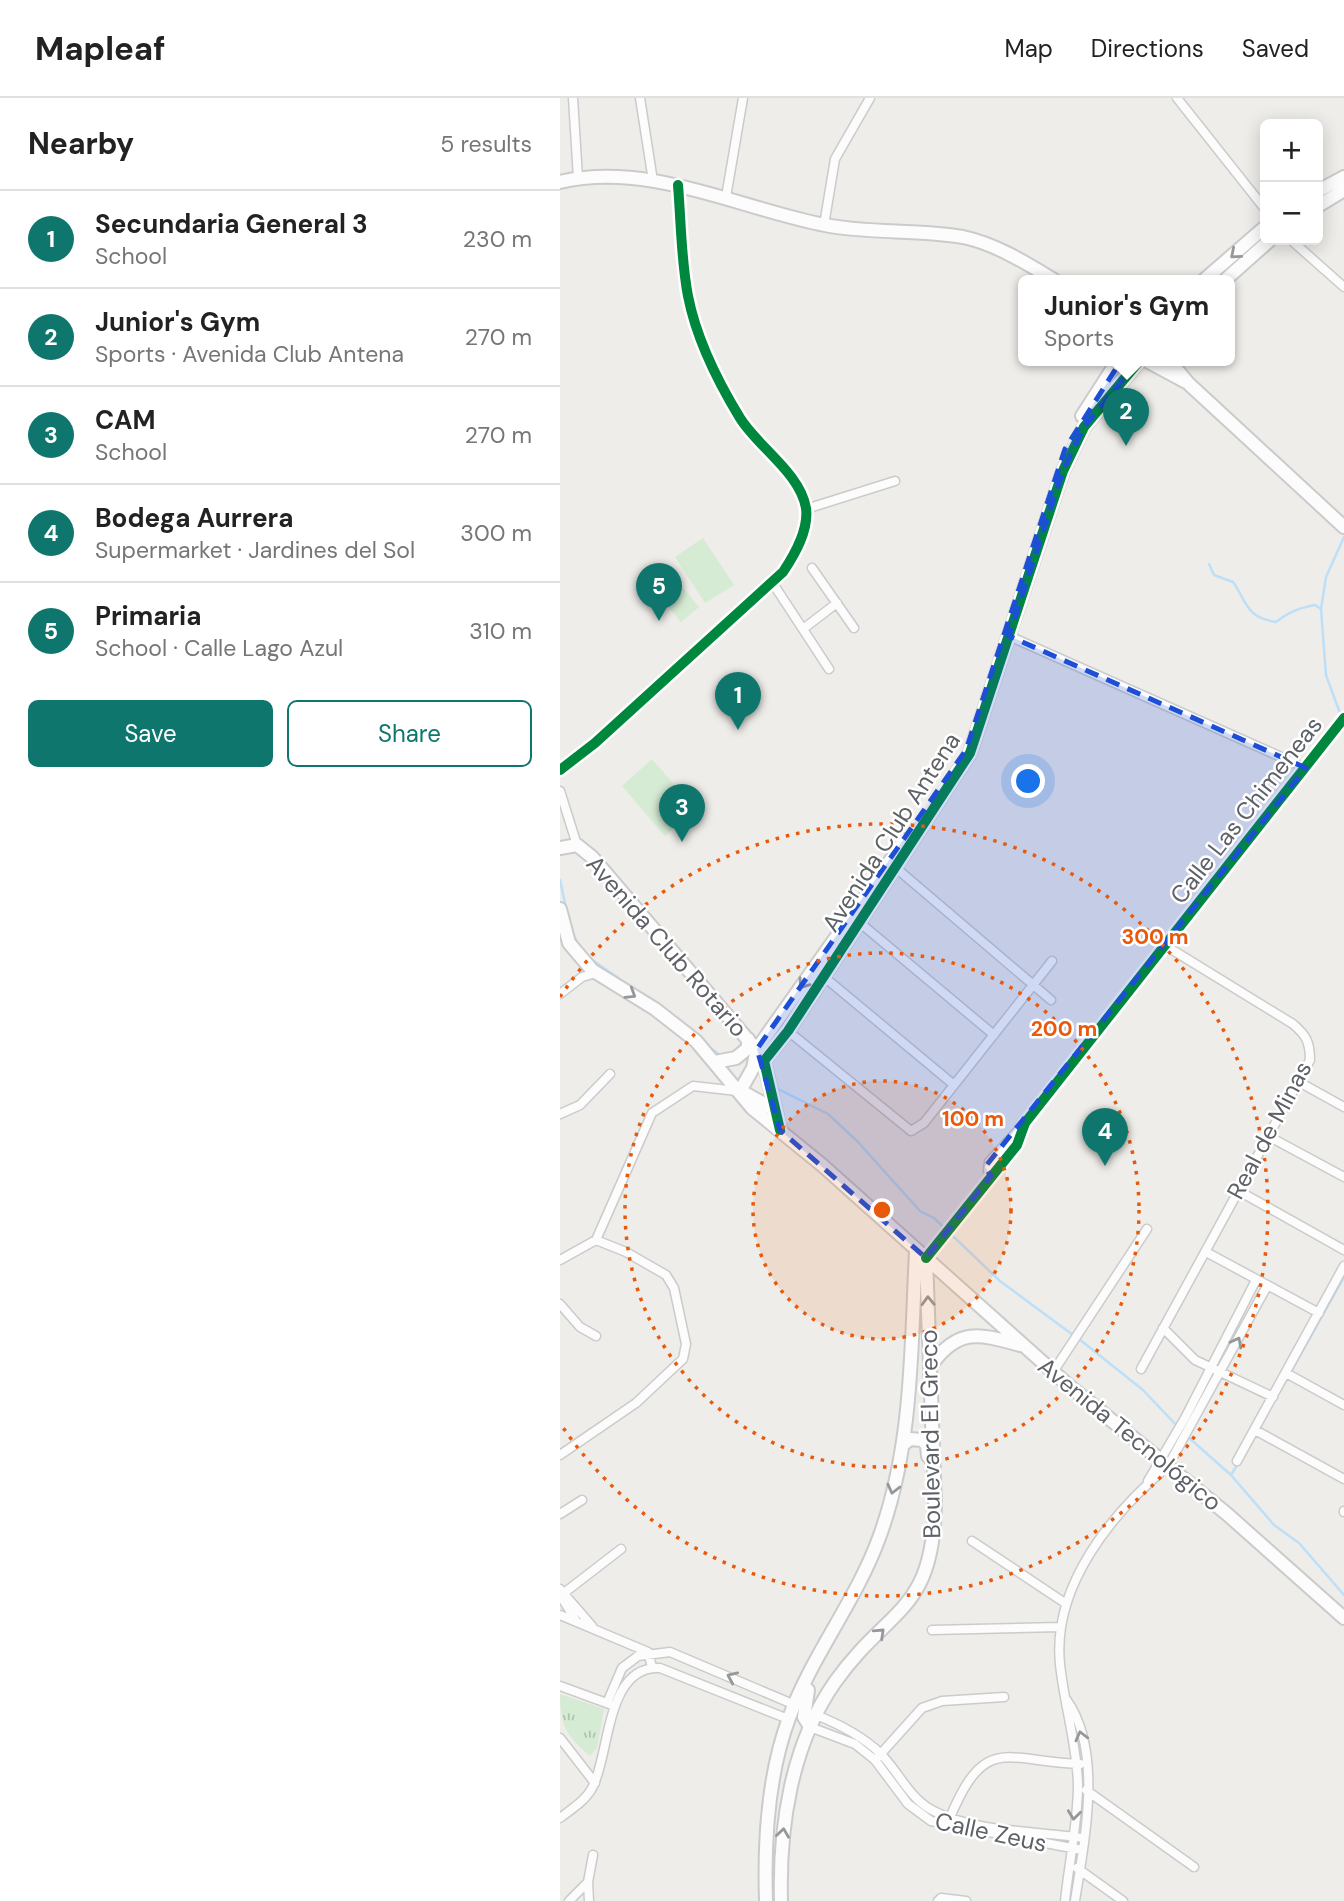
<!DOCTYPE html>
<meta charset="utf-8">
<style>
:root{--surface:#fff;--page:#f2f2f2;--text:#222;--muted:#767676;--line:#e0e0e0;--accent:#0f766e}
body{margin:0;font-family:"DM Sans",sans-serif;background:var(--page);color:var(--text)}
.controls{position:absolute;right:21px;top:21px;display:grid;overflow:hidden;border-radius:10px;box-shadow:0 4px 18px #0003}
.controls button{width:63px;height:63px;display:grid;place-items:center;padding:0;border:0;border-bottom:2px solid var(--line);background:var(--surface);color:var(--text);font:35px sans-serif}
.you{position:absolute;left:469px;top:684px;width:24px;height:24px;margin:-18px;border:5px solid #fff;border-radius:50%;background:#1a73e8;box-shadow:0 0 0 10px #1a73e833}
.badge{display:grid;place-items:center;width:46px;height:46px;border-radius:50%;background:var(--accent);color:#fff;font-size:23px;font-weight:700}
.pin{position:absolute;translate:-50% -58px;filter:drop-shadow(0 2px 4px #0008)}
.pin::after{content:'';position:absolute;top:37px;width:24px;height:21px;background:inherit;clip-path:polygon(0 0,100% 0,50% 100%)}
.popup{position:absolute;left:458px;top:177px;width:217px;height:91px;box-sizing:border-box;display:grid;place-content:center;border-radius:10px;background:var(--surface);filter:drop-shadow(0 2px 5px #0005);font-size:23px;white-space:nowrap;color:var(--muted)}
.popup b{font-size:26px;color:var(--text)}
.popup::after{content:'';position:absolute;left:50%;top:100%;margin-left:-14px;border:14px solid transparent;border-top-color:var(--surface)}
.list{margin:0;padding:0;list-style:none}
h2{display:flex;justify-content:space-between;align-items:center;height:91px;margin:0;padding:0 28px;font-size:30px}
h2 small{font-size:23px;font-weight:400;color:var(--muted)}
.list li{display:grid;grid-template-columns:46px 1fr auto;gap:21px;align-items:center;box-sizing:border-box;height:98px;padding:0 28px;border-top:2px solid var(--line)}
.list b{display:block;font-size:26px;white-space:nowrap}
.list p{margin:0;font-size:23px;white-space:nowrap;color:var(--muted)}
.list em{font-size:23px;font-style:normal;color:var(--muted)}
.actions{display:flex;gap:14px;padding:21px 28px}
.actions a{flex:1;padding:16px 0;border:2px solid var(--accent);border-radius:10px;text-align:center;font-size:24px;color:var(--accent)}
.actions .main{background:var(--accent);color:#fff}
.map{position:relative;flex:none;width:784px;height:1803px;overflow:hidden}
header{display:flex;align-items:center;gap:42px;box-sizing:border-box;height:98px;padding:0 35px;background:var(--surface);border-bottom:2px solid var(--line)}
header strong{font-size:33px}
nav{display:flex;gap:38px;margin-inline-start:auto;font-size:24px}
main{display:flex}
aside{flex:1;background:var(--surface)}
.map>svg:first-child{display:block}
.park{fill:url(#park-tufts)}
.garden{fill:#d6ebd4}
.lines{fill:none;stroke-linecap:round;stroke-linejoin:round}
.stream{stroke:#bddff8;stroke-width:2.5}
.street-casing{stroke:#cbcbcb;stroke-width:11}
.secondary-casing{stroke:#cbcbcb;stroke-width:16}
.street{stroke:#fcfcfc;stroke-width:8}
.secondary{stroke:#fcfcfc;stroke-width:12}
.cycleway-casing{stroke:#fff;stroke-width:15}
.cycleway{stroke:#00873e;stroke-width:10}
.oneway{stroke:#95989b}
.marked{fill:#1d4ed8;fill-opacity:0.2;stroke:#1d4ed8;stroke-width:5;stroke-dasharray:14 9;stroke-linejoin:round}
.ring{fill:none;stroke:#e8590c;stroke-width:3.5;stroke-dasharray:3.5 7}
.labels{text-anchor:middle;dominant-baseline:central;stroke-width:5;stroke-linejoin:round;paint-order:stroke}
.street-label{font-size:24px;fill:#5e6267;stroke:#fff}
.centre{fill:#e8590c;stroke:#fff;stroke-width:3.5}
.ring-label{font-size:21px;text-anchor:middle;font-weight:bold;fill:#e8590c;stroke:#fff;stroke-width:5;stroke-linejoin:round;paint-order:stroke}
</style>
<header>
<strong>Mapleaf</strong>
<nav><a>Map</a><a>Directions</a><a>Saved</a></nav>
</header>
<main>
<aside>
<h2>Nearby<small>5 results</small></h2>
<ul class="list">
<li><span class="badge">1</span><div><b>Secundaria General 3</b><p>School</p></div><em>230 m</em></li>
<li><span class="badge">2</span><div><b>Junior's Gym</b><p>Sports · Avenida Club Antena</p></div><em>270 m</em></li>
<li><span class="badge">3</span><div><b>CAM</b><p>School</p></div><em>270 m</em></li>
<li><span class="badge">4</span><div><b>Bodega Aurrera</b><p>Supermarket · Jardines del Sol</p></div><em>300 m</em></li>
<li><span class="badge">5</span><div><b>Primaria</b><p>School · Calle Lago Azul</p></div><em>310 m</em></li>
</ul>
<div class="actions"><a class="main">Save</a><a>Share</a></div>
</aside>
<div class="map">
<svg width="784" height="1803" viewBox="0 0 784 1803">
<defs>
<pattern id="park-tufts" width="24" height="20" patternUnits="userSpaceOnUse" patternTransform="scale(1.75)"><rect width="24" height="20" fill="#d6ebd4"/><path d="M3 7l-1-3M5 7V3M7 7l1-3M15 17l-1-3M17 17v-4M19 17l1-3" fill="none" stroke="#b1c2b0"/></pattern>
</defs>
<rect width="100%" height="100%" fill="#eeede9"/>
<!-- park -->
<path class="park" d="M0 1596 44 1611 37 1650 30 1658C6 1638 0 1627 0 1596Z"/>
<!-- garden -->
<path class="garden" d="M143 440 174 487 145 505 115 459Z
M114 479 139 509 121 524 96 494Z
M92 661 135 711 105 738 62 688Z"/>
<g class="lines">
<!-- stream -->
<path class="stream" d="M649 466 654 477 673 484C688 506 686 519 716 524 729 514 739 510 755 507L761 511 766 577 781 618
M761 511 766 479 784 439
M0 782 6 810
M12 833 18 846
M28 859 74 891
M149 949 160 957
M214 989 268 1016 298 1044 360 1113 374 1120 440 1183 513 1237
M519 1241 583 1292 618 1329
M731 1274 784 1179
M721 1292 728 1279
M628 1339 671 1377 714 1427 739 1445 784 1497
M671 1377 679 1364"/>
<!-- street casing -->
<g class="street-casing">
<path id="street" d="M13 0 18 80
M80 0 93 83
M617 0 705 111
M166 99 183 0
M264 127 275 61 310 0
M731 142 784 189
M246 411 335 383
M252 470 294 530
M212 484 269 571
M243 531 277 505
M449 538 746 670
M0 672 35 645 223 474C235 456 249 432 246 410 240 375 198 349 180 320 158 284 136 239 128 198 121 162 121 123 118 87
M0 693 17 747
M336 770 491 902
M299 824 434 937
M263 878 394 987
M0 896 22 879 36 875
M228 933 351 1033 364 1025 492 863
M739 984 784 1009
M0 1016 20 1007 50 976
M708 1038 784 1079
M431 1078 428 1073 429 1064 463 1027
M677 1092 784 1152
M646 1154 759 1215
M366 1160 457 1047 465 1025 784 620
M0 1162 36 1142 92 1015 133 988 177 993
M0 1206 20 1229 36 1238
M603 1230 635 1262 713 1299
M581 1271 750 962C750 944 746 937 733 926L606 848
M493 1274 587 1131
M726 1275 784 1307
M695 1332 784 1381
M0 1357 76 1305 123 1261 126 1246 114 1190 106 1177 66 1154 36 1142
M677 1363 784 1168
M588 1383 625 1320 696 1182
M784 1414V1413
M0 1416 22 1402
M412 1443 505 1505
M0 1491 32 1528
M4 1495 61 1451
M0 1497 15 1521
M0 1517 88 1554 92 1569
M372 1532 500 1529
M0 1588 52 1607
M506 1601C544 1653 524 1744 515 1803
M47 1605 62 1570 78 1558 110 1554 235 1607
M256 1617C279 1626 302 1638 320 1655 338 1673 348 1698 370 1711 410 1734 478 1733 523 1740
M250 1629 295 1646 315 1662 348 1706 371 1723 522 1752
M0 1640 35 1685
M317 1660 362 1610 382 1603 444 1599
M526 1692 634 1769
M0 1720C13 1710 28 1701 34 1686 50 1651 47 1567 100 1570L228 1621
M389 1722C425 1635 444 1663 520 1666
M517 1770 563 1803
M9 1803 28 1784
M29 1803 28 1784 33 1757
M378 1803 381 1800 406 1803
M505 1803C509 1765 518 1724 518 1687 517 1646 504 1606 500 1566 492 1488 552 1415 608 1368L707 1188"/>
</g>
<!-- secondary casing -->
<g class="secondary-casing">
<path id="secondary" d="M0 84C90 63 180 111 265 127 310 136 357 131 403 139 436 146 466 165 494 182
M758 93 784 79
M758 108 784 92
M644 182 705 129
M665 182 710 142
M585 262 626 284
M609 262 629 286 784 429
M522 318 558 262
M0 750 17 747 32 759 200 956
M0 811 9 845 32 872 95 911 136 943 192 1010 262 1067 508 1287 667 1416 784 1520
M155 964 176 960 188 950V941
M180 993 193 970 197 951 345 742
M181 993 215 1012
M220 1032 204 963 228 933 410 655 503 373 524 329 580 262
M372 1266C399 1229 420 1236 460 1247
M344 1346 350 1341 362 1342 367 1347 368 1358
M248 1592 244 1619 250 1629
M206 1803C204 1744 208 1676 229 1620 252 1557 296 1503 319 1440 353 1348 351 1249 356 1153
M221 1803C219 1729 231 1647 275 1584 329 1508 373 1516 375 1406L366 1160"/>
</g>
<!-- street -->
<use href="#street" class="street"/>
<!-- secondary -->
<use href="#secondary" class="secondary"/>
<!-- cycleway casing -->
<g class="cycleway-casing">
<path id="cycleway" d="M0 672 35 645 223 474C235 456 249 432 246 410 240 375 198 349 180 320 158 284 136 239 128 198 121 162 121 123 118 87
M220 1032 204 963 228 933 410 655 503 373 524 329 580 262
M366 1160 457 1047 465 1025 784 620"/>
</g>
<!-- cycleway -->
<use href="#cycleway" class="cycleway"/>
</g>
<!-- one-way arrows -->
<defs><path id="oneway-chevron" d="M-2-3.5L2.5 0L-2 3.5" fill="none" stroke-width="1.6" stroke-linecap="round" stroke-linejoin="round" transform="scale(1.75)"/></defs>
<g class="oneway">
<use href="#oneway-chevron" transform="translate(675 156) rotate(139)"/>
<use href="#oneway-chevron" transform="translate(243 886) rotate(125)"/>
<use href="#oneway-chevron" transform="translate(71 896) rotate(32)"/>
<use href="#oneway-chevron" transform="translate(368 1203) rotate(-92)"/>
<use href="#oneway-chevron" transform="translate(677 1244) rotate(-62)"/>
<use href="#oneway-chevron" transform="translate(333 1391) rotate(104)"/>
<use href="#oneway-chevron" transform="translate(320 1535) rotate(-43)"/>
<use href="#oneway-chevron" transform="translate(172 1579) rotate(-156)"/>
<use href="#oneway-chevron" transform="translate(521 1638) rotate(-104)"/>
<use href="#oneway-chevron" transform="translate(514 1717) rotate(97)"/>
<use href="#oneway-chevron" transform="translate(223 1735) rotate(-82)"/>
</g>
<!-- marked area -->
<path class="marked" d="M569 250 572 259 581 260 524 329 503 373 449 538 746 670 425 1069 431 1078 366 1160 220 1032 197 951 406 652 505 351Z"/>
<!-- distance rings -->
<circle cx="322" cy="1112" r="129" fill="#e8590c" fill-opacity=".12"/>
<g class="ring">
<circle cx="322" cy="1112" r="129"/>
<circle cx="322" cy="1112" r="257"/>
<path d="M0 899A386 386 0 1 1 0 1325"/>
</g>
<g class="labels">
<!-- street labels -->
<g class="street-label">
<text transform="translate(686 712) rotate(-52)">Calle Las Chimeneas</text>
<text transform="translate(331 734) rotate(-57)">Avenida Club Antena</text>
<text transform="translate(107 848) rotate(49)">Avenida Club Rotario</text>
<text transform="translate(709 1032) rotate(-62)">Real de Minas</text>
<text transform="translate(370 1336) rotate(-91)">Boulevard El Greco</text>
<text transform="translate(570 1336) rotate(39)">Avenida Tecnológico</text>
<text transform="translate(431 1734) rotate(12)">Calle Zeus</text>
</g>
</g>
<circle cx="322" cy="1112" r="10" class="centre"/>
<g class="ring-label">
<text x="595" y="846">300 m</text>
<text x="504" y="938">200 m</text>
<text x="413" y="1028">100 m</text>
</g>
</svg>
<div class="controls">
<button>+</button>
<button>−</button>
</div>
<div class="you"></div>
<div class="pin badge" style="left:178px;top:632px">1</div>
<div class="pin badge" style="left:566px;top:348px">2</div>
<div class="popup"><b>Junior's Gym</b>Sports</div>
<div class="pin badge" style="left:122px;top:744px">3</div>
<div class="pin badge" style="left:545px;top:1068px">4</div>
<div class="pin badge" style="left:99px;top:523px">5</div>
</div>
</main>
